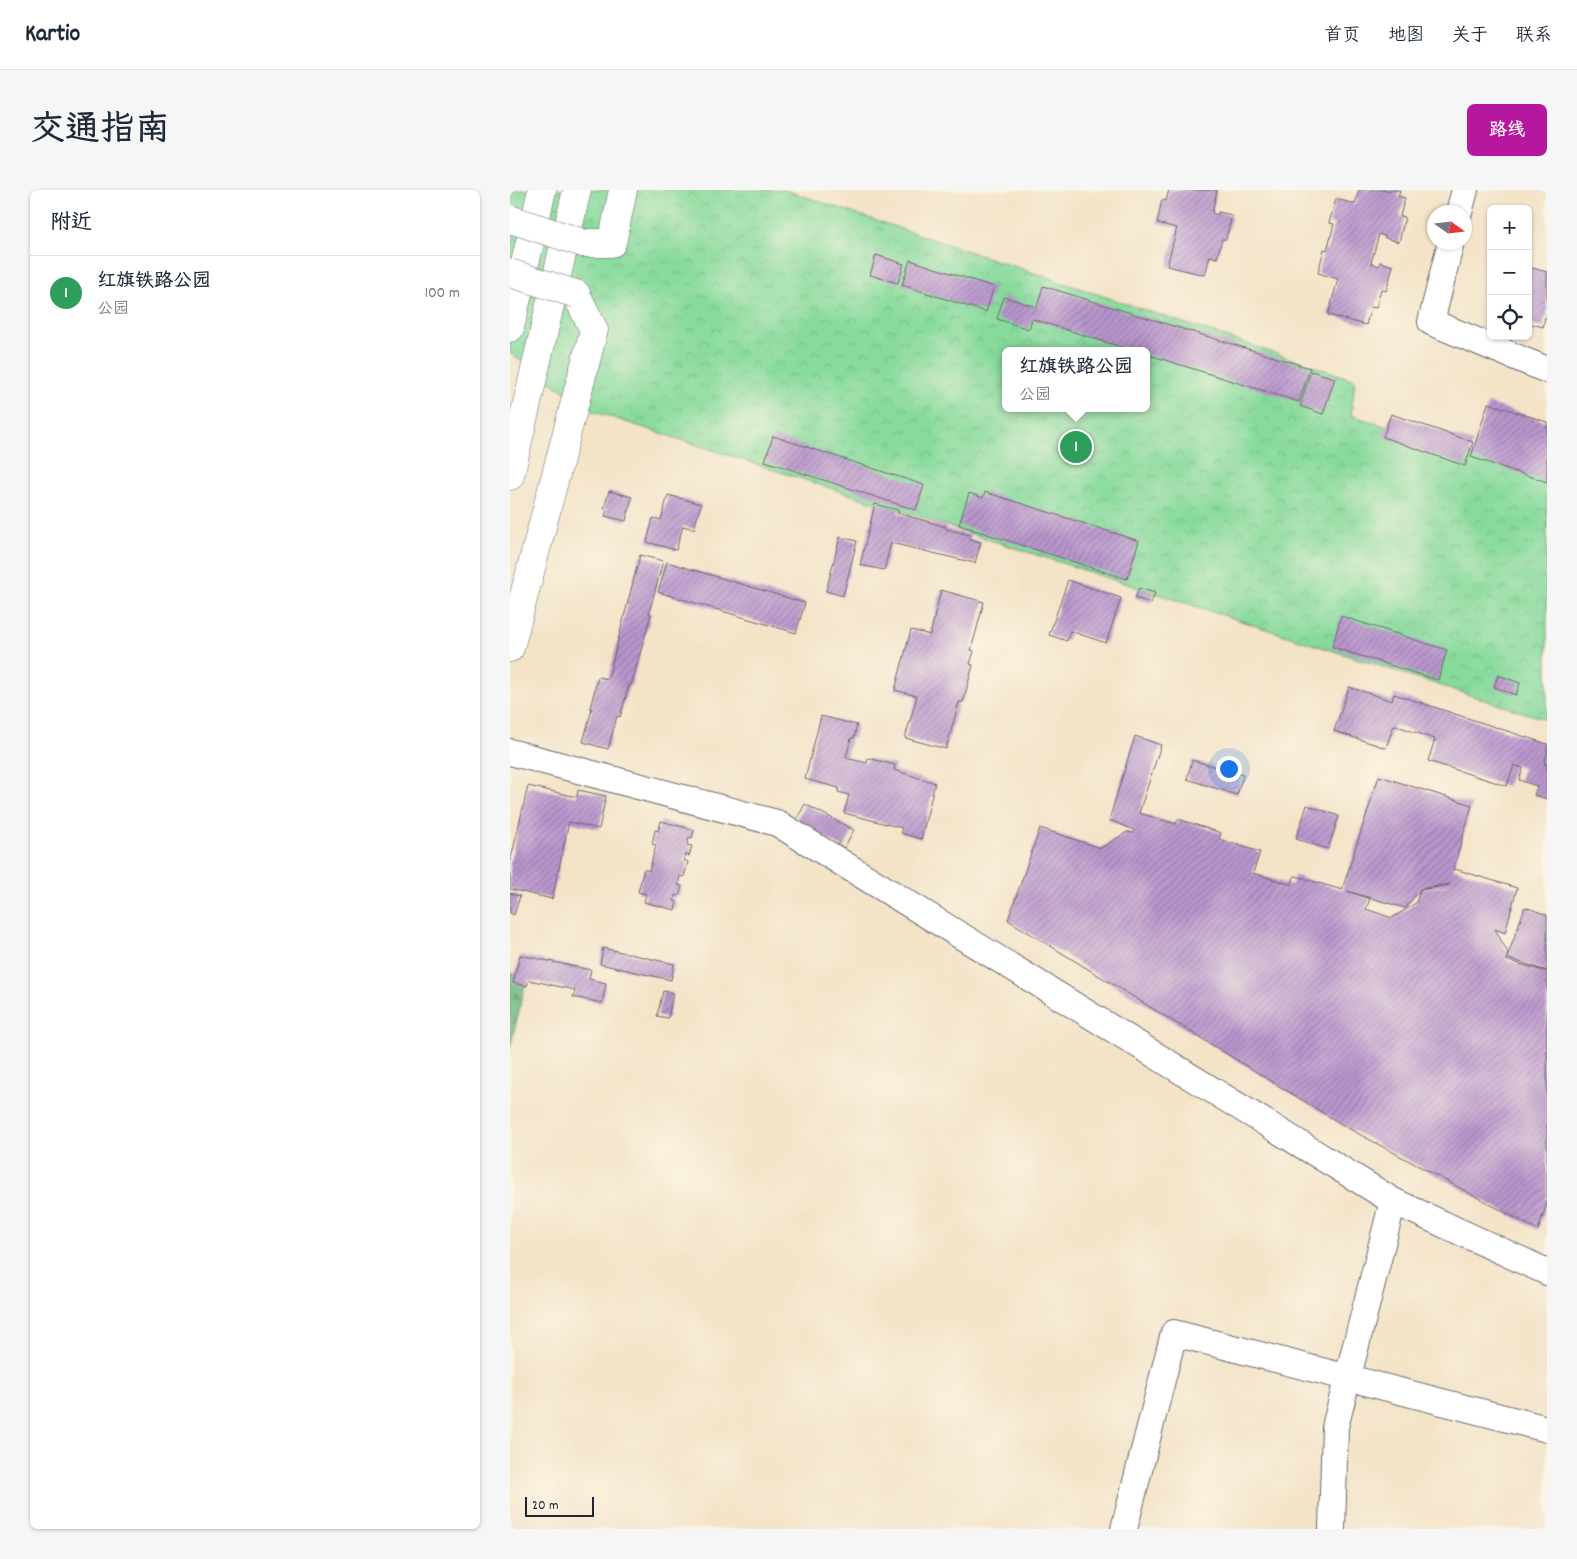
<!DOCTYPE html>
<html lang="zh">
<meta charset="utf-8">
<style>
:root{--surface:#fff;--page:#f6f6f7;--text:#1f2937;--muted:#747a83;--line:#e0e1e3;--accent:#b5179e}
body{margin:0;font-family:Dekko,"LXGW WenKai TC",sans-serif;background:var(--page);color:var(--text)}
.controls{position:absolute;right:15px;top:15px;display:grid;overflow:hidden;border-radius:8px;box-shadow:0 1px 4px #0004}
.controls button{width:45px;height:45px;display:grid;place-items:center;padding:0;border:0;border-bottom:1px solid var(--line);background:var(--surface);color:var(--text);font:25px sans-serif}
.compass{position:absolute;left:917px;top:15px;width:45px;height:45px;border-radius:50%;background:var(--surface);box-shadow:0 1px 4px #0004;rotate:104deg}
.scale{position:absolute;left:15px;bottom:12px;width:69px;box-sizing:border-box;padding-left:5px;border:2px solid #22223b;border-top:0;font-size:14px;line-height:18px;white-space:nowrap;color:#22223b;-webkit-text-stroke:4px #fcf5e5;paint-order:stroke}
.you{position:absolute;left:718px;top:578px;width:18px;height:18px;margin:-12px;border:4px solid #fff;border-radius:50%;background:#1a73e8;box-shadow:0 0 0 8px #1a73e833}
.badge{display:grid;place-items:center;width:32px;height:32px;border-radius:50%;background:var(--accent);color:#fff;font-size:16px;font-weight:700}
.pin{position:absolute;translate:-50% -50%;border:2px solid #fff;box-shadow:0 1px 5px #0006}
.popup{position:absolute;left:492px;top:157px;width:148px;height:65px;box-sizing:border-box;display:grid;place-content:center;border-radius:8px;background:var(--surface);filter:drop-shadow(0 1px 4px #0005);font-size:16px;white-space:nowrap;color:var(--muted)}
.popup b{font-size:19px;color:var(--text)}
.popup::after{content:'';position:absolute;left:50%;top:100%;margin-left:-10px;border:10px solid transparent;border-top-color:var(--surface)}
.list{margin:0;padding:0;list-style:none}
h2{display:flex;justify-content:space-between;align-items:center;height:65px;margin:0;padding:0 20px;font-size:21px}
h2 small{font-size:16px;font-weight:400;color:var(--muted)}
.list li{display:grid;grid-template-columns:32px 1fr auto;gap:15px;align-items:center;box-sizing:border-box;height:75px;padding:0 20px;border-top:1px solid var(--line)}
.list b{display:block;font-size:19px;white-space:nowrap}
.list p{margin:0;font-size:16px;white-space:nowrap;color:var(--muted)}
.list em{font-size:16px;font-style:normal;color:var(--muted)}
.icon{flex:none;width:28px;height:28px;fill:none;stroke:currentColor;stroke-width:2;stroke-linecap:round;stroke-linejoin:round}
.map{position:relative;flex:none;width:1037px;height:1339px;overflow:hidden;border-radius:8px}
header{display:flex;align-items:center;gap:30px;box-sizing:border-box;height:70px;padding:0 25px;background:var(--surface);border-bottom:1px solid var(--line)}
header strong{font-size:24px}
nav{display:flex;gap:28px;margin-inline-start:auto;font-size:18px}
.intro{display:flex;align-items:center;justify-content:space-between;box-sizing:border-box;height:120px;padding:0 30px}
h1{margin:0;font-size:35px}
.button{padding:12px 22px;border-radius:8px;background:var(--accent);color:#fff;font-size:18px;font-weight:700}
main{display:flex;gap:30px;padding:0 30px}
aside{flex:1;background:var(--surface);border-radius:8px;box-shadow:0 1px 4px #0004}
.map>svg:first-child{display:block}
.forest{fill:url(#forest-firs);stroke:#486e60}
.park{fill:url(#park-crowns);stroke:#547e6c;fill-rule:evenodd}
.building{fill:url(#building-hatch);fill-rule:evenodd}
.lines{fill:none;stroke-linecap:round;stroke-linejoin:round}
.minor-casing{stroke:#6b666c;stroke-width:28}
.tertiary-casing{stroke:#6b666c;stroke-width:29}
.secondary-casing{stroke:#6b666c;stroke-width:29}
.trunk-casing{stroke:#6b666c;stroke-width:29}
.minor{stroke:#fff;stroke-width:26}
.tertiary{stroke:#fff;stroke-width:28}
.secondary{stroke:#fff;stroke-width:28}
.trunk{stroke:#fff;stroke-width:28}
.tertiary-bridge-casing{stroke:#6b666c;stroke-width:29;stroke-linecap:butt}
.tertiary-bridge{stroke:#fff;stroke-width:28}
</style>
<header>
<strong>Kartio</strong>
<nav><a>首页</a><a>地图</a><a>关于</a><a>联系</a></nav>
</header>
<div class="intro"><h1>交通指南</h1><a class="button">路线</a></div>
<main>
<aside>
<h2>附近<small></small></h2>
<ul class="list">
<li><span class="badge" style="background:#2e9e5b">1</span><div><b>红旗铁路公园</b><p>公园</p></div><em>100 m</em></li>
</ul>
</aside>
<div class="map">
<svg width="1037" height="1339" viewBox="0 0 1037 1339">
<defs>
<pattern id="forest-firs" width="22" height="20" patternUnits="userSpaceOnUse" patternTransform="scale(1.25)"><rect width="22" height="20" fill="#6dba84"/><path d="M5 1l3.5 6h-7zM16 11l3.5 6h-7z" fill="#59976d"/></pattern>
<pattern id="park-crowns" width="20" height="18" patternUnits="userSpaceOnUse" patternTransform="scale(1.25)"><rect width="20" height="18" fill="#87da9c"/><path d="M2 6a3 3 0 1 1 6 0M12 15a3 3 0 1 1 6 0" fill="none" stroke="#74bb87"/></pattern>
<pattern id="building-hatch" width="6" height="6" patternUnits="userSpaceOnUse" patternTransform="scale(1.25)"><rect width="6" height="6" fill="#b996ce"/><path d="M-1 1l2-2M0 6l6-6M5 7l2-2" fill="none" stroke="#967aa8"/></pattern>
</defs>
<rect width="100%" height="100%" fill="#fcf5e5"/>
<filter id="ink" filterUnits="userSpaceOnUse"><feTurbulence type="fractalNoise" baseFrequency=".02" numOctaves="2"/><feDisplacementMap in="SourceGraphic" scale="10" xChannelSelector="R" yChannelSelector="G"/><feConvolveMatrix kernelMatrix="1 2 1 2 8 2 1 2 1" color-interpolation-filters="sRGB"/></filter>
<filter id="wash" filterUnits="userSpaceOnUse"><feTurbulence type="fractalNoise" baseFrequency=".0096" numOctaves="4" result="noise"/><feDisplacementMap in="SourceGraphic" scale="20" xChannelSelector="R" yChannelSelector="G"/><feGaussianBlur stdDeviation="1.12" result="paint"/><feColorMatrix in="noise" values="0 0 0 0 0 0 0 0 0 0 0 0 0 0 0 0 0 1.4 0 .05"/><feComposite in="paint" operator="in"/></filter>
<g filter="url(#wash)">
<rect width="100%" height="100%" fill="#f3e3c7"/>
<!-- forest -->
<path class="forest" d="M0 783 17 787 0 859Z"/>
<!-- park -->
<path class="park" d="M0 0H275L845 190 841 225 1037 289V530L82 221 0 163ZM496 161H636V218H496Z"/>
<g id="blocks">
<!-- building -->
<path class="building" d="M659 0H707L702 23 708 25V22L722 25 716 49H712L707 68 700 66 695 85 657 76 667 38 647 33 652 10 656 11Z
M849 0H890L888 6 895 8 890 26 895 27 889 52 875 48V46L869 44 861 73 869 76 870 72 883 76 876 101 871 99 866 118 861 117 856 135 818 125 828 89 808 83 814 59 817 60 824 34 819 33 826 9 845 14Z
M366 65 394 74 388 93 360 85Z
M400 70 484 97 476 122 392 95Z
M1018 77 1037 82V128L1035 127 1033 137 1018 133Z
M533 96 800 178 789 212 636 164V161H624L522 129 519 139 487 129 494 107 527 117Z
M801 181 825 188 813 224 790 216Z
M978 213 1037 232V292L961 267Z
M881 224 963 252 955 276 873 247Z
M263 246 414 295 406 320 255 271Z
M99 301 122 307 116 331 95 326 97 320 94 319Z
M475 302 629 351 617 389 449 335 459 303 473 308Z
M158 305 191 314 184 339 173 336 166 360 137 352 143 328 151 330Z
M365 314 388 320V323L436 337V339L460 345 459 349 471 352 465 373 381 353 374 380 350 375Z
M330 347 347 351 333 406 316 401Z
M130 365 153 371 139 423 141 424 121 496 119 495 110 527 107 526 98 559 73 552 82 519 80 518 88 487 98 489Z
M157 372 295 413 286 443 148 402Z
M558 390 611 408 596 453 560 441 557 451 539 445Z
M629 398 645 403 641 413 625 408Z
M431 400 474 412 461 460 464 461 460 474 463 475 453 512H449L436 559 395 548 407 506 385 500 401 440 420 445Z
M831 426 937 460 928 490 822 457Z
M988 485 1010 493 1006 505 984 497Z
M839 497 882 511 884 504 1037 554V564L1034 574 1037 575V609L1024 605 1027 596 1009 590 1013 578 1004 575 997 596 918 571 925 549 884 535 876 558 824 541Z
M311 526 347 535 344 548H341L336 568 357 573 358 568 385 575 384 580 425 593 411 649 391 643 392 638 334 623 339 605 328 602 329 598 295 589Z
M625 546 651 555 629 623 666 634 668 629 711 643 709 649 750 662 743 683 782 695 784 686H786L832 700 869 586 962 615 943 680 945 679 1007 698 995 743 985 739 998 763 996 770 1037 782V1013L1028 1040 836 937 498 730 530 638 591 658 617 642 623 643 624 640 599 630ZM940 694 939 695 910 700 906 713 882 728 856 719 860 709 837 701 895 718 910 699Z
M682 570 733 585 727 605 677 589Z
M18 596 67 607 68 600 96 606 89 639 59 632 42 709 0 699V673Z
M295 614 344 640 334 658 286 631Z
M797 615 829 626 818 659 786 649Z
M151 631 184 640 182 648 179 647 177 655 182 656 179 666 176 664 174 670 178 672 174 687 170 686 168 695 172 696 169 706 165 705 164 711 167 712 165 720 134 712 136 704 128 702 134 679 139 681 146 655 142 654 145 640 148 641Z
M0 703 10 706 4 725 0 723Z
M1015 717 1037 725V781L997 768Z
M93 758 164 774 161 790 90 774Z
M10 765 81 780 79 789 96 793 92 813 63 807 65 800 19 790 17 796 3 793Z
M153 801 163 803 158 828 147 826Z"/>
</g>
</g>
<g filter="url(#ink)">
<use href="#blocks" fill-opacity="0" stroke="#6b666c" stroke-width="1"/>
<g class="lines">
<!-- minor casing -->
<g class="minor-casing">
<path id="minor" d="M949 22 955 0
M941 52 921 132 1037 180
M0 562 267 633 883 1011 1037 1082
M614 1339 664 1143 1037 1239
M822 1339 825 1237 883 1011"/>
</g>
<!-- tertiary casing -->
<g class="tertiary-casing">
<path id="tertiary" d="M73 53H102L113 0
M0 458 84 140 66 104"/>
</g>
<!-- secondary casing -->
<g class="secondary-casing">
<path id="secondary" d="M0 286 67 0"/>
</g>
<!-- trunk casing -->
<g class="trunk-casing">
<path id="trunk" d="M0 138 32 0"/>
</g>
<!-- minor -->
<use href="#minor" class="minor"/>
<!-- tertiary -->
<use href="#tertiary" class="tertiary"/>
<!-- secondary -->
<use href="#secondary" class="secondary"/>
<!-- trunk -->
<use href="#trunk" class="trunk"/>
<!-- tertiary-bridge casing -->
<g class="tertiary-bridge-casing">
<path id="tertiary-bridge" d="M0 29 73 53
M0 83 66 104"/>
</g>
<!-- tertiary-bridge -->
<use href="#tertiary-bridge" class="tertiary-bridge"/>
</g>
</g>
</svg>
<div class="controls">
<button>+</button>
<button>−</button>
<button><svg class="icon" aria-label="locate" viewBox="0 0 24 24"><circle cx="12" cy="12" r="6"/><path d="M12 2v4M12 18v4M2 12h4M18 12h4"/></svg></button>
</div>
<svg class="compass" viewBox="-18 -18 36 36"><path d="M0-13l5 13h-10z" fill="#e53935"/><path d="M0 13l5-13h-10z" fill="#747a83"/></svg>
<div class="scale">20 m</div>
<div class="you"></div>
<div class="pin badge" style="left:566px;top:257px;background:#2e9e5b">1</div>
<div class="popup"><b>红旗铁路公园</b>公园</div>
</div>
</main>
